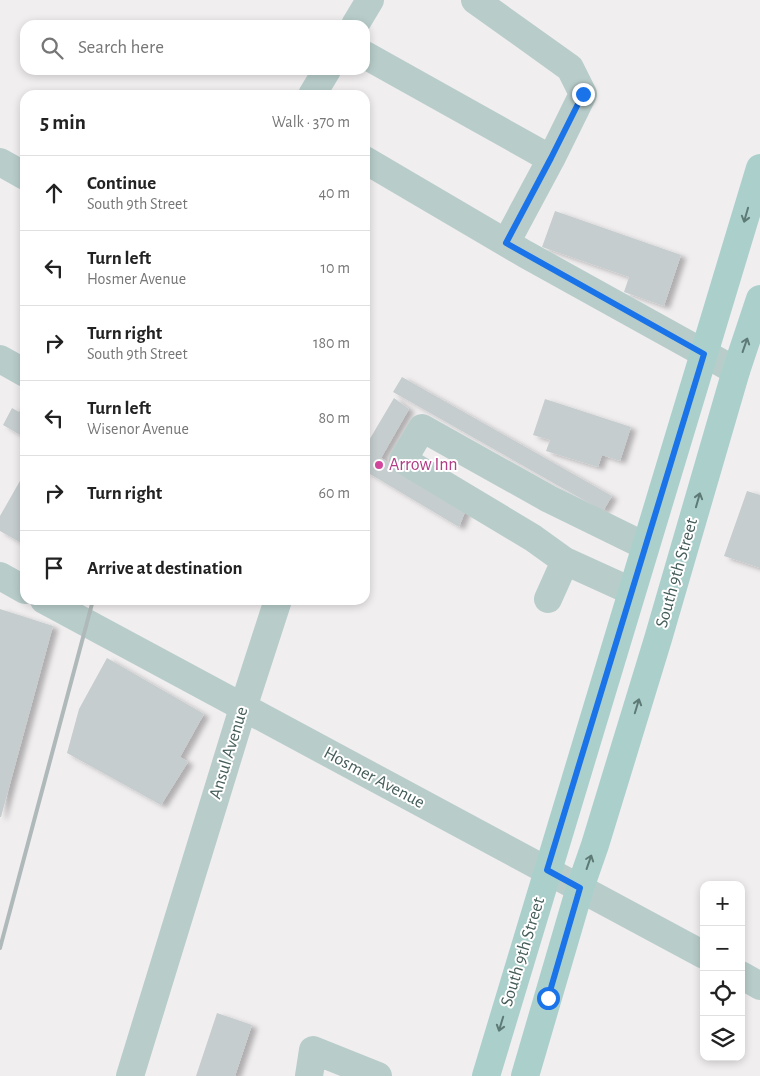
<!DOCTYPE html>
<meta charset="utf-8">
<style>
:root{--surface:#fff;--page:#f2f2f2;--text:#222;--muted:#767676;--line:#e0e0e0}
body{margin:0;font-family:"Alegreya Sans",sans-serif;background:var(--page);color:var(--text)}
.controls{position:absolute;right:15px;bottom:15px;display:grid;overflow:hidden;border-radius:10px;box-shadow:0 2px 8px #0003}
.controls button{width:45px;height:45px;display:grid;place-items:center;padding:0;border:0;border-bottom:1px solid var(--line);background:var(--surface);color:var(--text);font:25px sans-serif}
.stop{position:absolute;width:15px;height:15px;margin:-11px;border:4px solid #1a73e8;border-radius:50%;background:#fff}
.stop.end{background:#1a73e8;border-color:#fff;box-shadow:0 1px 5px #0008}
.list{margin:0;padding:0;list-style:none}
h2{display:flex;justify-content:space-between;align-items:center;height:65px;margin:0;padding:0 20px;font-size:21px}
h2 small{font-size:16px;font-weight:400;color:var(--muted)}
.list li{display:grid;grid-template-columns:32px 1fr auto;gap:15px;align-items:center;box-sizing:border-box;height:75px;padding:0 20px;border-top:1px solid var(--line)}
.list b{display:block;font-size:19px;white-space:nowrap}
.list p{margin:0;font-size:16px;white-space:nowrap;color:var(--muted)}
.list em{font-size:16px;font-style:normal;color:var(--muted)}
.icon{flex:none;width:28px;height:28px;fill:none;stroke:currentColor;stroke-width:2;stroke-linecap:round;stroke-linejoin:round}
.map{position:relative;flex:none;width:760px;height:1076px;overflow:hidden}
.search{position:absolute;background:var(--surface);box-shadow:0 2px 8px #0003;left:20px;top:20px;width:350px;height:55px;display:flex;align-items:center;gap:12px;box-sizing:border-box;padding:0 18px;border-radius:15px;color:var(--muted);font-size:19px}
.panel{position:absolute;background:var(--surface);box-shadow:0 2px 8px #0003;left:20px;top:90px;width:350px;height:515px;border-radius:15px}
.map>svg:first-child{display:block}
.building{fill:#c5cdce;filter:url(#shadow)}
.lines{fill:none;stroke-linecap:round;stroke-linejoin:round}
.minor{stroke:#b8cdca;stroke-width:28}
.major{stroke:#abd0cc;stroke-width:28}
.rail{stroke:#b0b9b9;stroke-width:4}
.oneway{stroke:#5e7a76}
.route{stroke:#1a73e8;stroke-width:6}
.hotel-dot{fill:#d1479c;stroke:#fff;stroke-width:2}
.labels{text-anchor:middle;dominant-baseline:central;stroke-width:4;stroke-linejoin:round;paint-order:stroke}
.hotel-label{font-size:18px;fill:#b23c85;stroke:#fff;text-anchor:start}
.street-label{font-size:18px;fill:#455d5a;stroke:#fff}
</style>
<div class="map">
<svg width="760" height="1076" viewBox="0 0 760 1076">
<defs>
<filter id="shadow"><feDropShadow dx="5.5" dy="3" stdDeviation="2.5" flood-color="#0004"/></filter>
</defs>
<rect width="100%" height="100%" fill="#f1eef0"/>
<!-- building -->
<path class="building" d="M555 211 681 255 664 306 624 292 629 277 542 247Z
M402 377 612 496 603 511 393 392Z
M394 398 409 409 381 458 467 507 459 527 365 471V447Z
M545 399 631 427 620 461 602 455 598 467 546 451 550 440 533 435Z
M25 402V432L22 436 3 425 12 408 19 412Z
M25 472V545L0 531V516Z
M747 491 760 495V568L724 556Z
M0 609 53 626 1 817H0Z
M107 658 204 714 180 757 188 762 161 805 67 753 79 709Z
M217 1013 252 1025 235 1076H196Z"/>
<g class="lines">
<!-- minor -->
<path class="minor" d="M475 0 570 68 583 94 551 159 506 243
M355 25 370 0
M365 55 551 159
M312 95 327 70
M365 160 525 254 736 371
M0 162 25 176
M0 359 25 373
M565 561 631 591
M0 576 25 590
M548 599 565 561 533 538 403 460 422 428 549 499 645 546
M44 600 704 955
M741 975 760 986
M130 1076 243 708 278 600
M309 1076 313 1050 378 1076"/>
<!-- major -->
<path class="major" d="M486 1076 760 168
M525 1076 580 888 595 845 658 639 736 371 760 299"/>
<!-- rail -->
<path class="rail" d="M0 948 93 600"/>
</g>
<!-- one-way arrows -->
<defs><path id="oneway-shaft" d="M-6 0H5M1.5-3L5.5 0L1.5 3" fill="none" stroke-width="1.6" stroke-linecap="round" stroke-linejoin="round" transform="scale(1.25)"/></defs>
<g class="oneway">
<use href="#oneway-shaft" transform="translate(746 215) rotate(106)"/>
<use href="#oneway-shaft" transform="translate(745 345) rotate(-71)"/>
<use href="#oneway-shaft" transform="translate(698 500) rotate(-74)"/>
<use href="#oneway-shaft" transform="translate(637 706) rotate(-73)"/>
<use href="#oneway-shaft" transform="translate(589 862) rotate(-71)"/>
<use href="#oneway-shaft" transform="translate(501 1024) rotate(107)"/>
</g>
<g class="lines">
<!-- route -->
<path class="route" d="M548 998 580 888 547 870 704 354 506 243 551 158 583 94"/>
</g>
<!-- markers -->
<circle class="hotel-dot" cx="379" cy="465" r="5"/>
<g class="labels">
<!-- hotel labels -->
<g class="hotel-label">
<text x="389" y="465">Arrow Inn</text>
</g>
<!-- street labels -->
<g class="street-label">
<text transform="translate(677 573) rotate(-74)">South 9th Street</text>
<text transform="translate(229 753) rotate(-73)">Ansul Avenue</text>
<text transform="translate(374 778) rotate(28)">Hosmer Avenue</text>
<text transform="translate(523 952) rotate(-73)">South 9th Street</text>
</g>
</g>
</svg>
<div class="controls">
<button>+</button>
<button>−</button>
<button><svg class="icon" aria-label="locate" viewBox="0 0 24 24"><circle cx="12" cy="12" r="6"/><path d="M12 2v4M12 18v4M2 12h4M18 12h4"/></svg></button>
<button><svg class="icon" aria-label="layers" viewBox="0 0 24 24"><path d="M12 4l9 5-9 5-9-5zM3 14l9 5 9-5"/></svg></button>
</div>
<div class="stop" style="left:548px;top:998px"></div>
<div class="stop end" style="left:583px;top:94px"></div>
<div class="search"><svg class="icon" aria-label="search" viewBox="0 0 24 24"><circle cx="10" cy="10" r="6"/><path d="M15 15l6 6"/></svg>Search here</div>
<section class="panel">
<h2>5 min<small>Walk · 370 m</small></h2>
<ul class="list">
<li><svg class="icon" aria-label="ahead" viewBox="0 0 24 24"><path d="M12 20V5M6 11l6-6 6 6"/></svg><div><b>Continue</b><p>South 9th Street</p></div><em>40 m</em></li>
<li><svg class="icon" aria-label="left" viewBox="0 0 24 24"><path d="M17 20v-9H6M10 6l-5 5 5 5"/></svg><div><b>Turn left</b><p>Hosmer Avenue</p></div><em>10 m</em></li>
<li><svg class="icon" aria-label="right" viewBox="0 0 24 24"><path d="M7 20v-9h11M14 6l5 5-5 5"/></svg><div><b>Turn right</b><p>South 9th Street</p></div><em>180 m</em></li>
<li><svg class="icon" aria-label="left" viewBox="0 0 24 24"><path d="M17 20v-9H6M10 6l-5 5 5 5"/></svg><div><b>Turn left</b><p>Wisenor Avenue</p></div><em>80 m</em></li>
<li><svg class="icon" aria-label="right" viewBox="0 0 24 24"><path d="M7 20v-9h11M14 6l5 5-5 5"/></svg><div><b>Turn right</b></div><em>60 m</em></li>
<li><svg class="icon" aria-label="arrive" viewBox="0 0 24 24"><path d="M6 21V4h12l-3 4 3 4H6"/></svg><div><b>Arrive at destination</b></div></li>
</ul>
</section>
</div>
